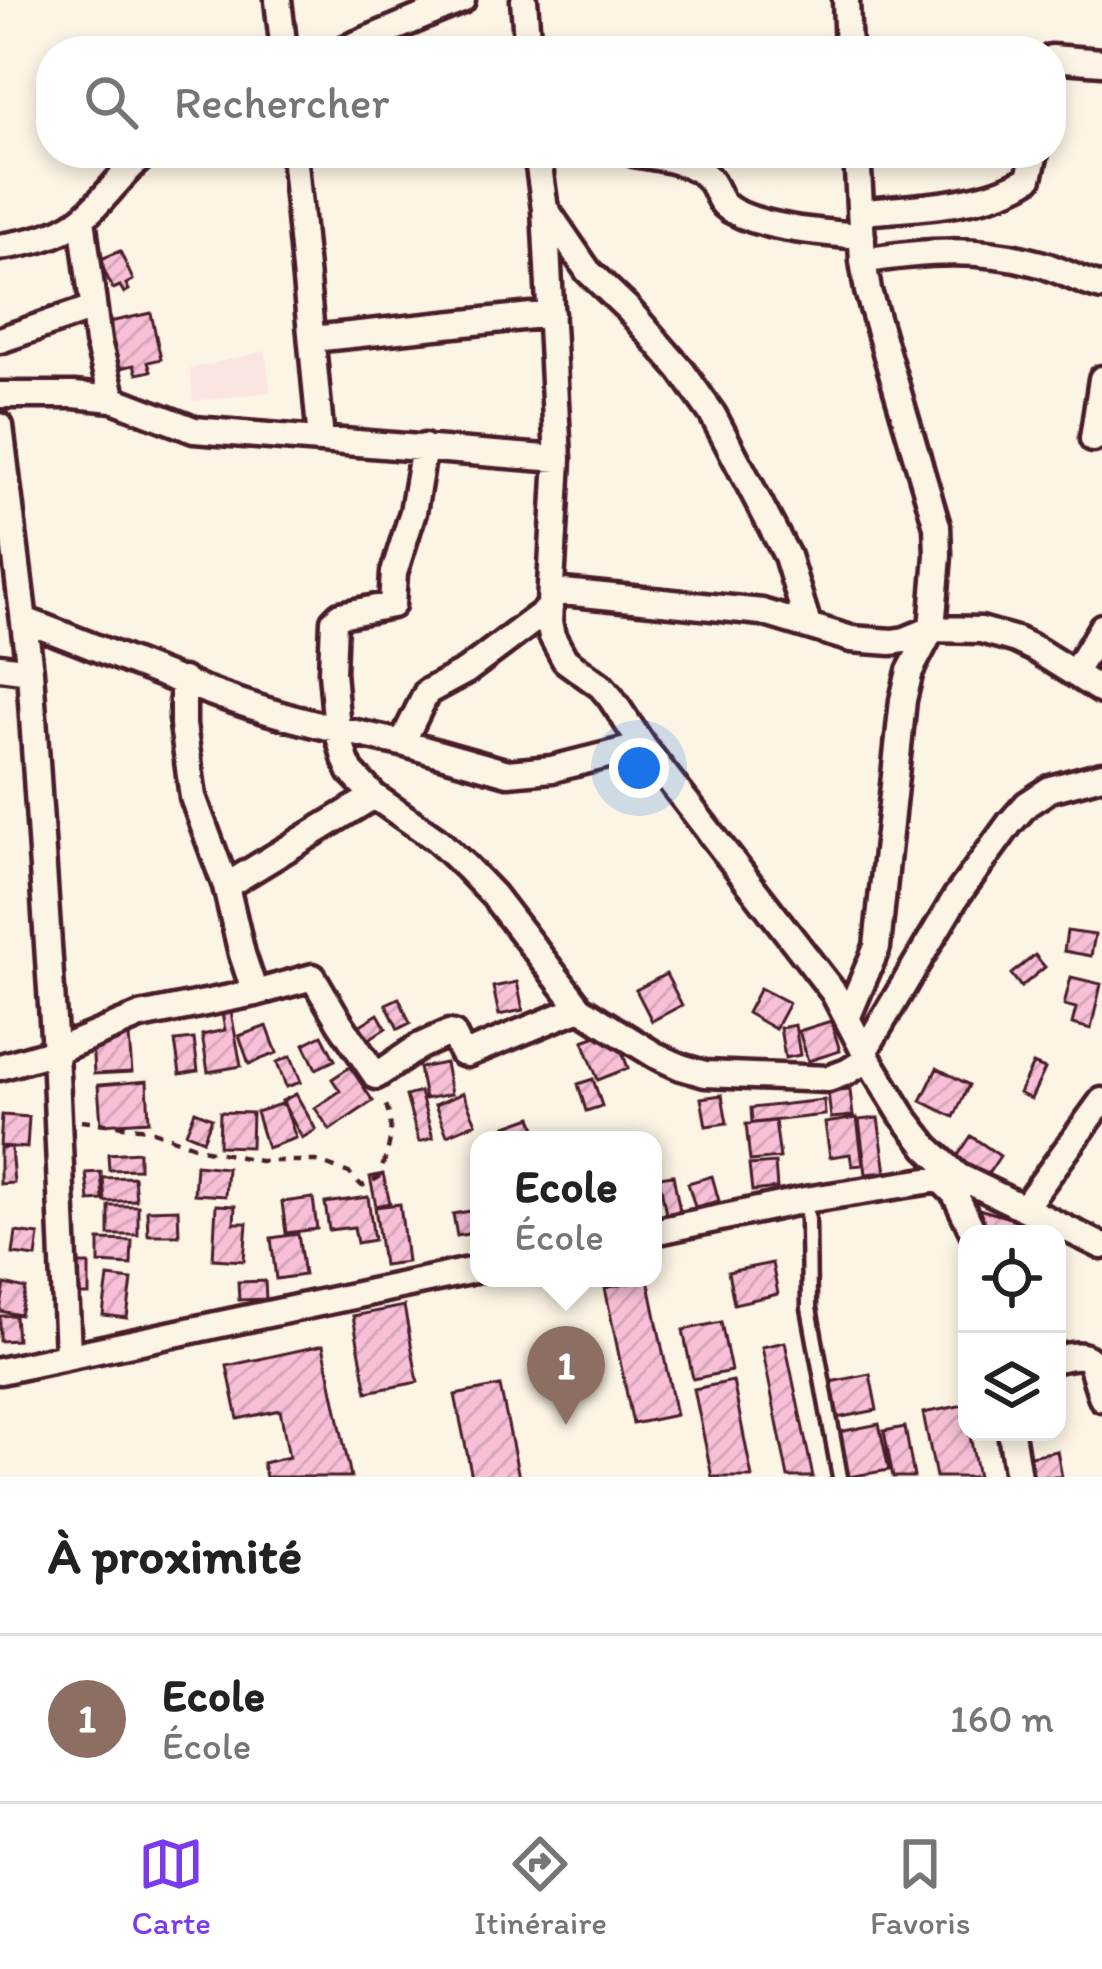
<!DOCTYPE html>
<html lang="fr">
<meta charset="utf-8">
<style>
:root{--surface:#fff;--page:#f6f6f6;--text:#222;--muted:#767676;--line:#e0e0e0;--accent:#7c3aed}
body{margin:0;font-family:Itim,sans-serif;background:var(--page);color:var(--text)}
.controls{position:absolute;right:36px;bottom:36px;display:grid;overflow:hidden;border-radius:24px;box-shadow:0 6px 18px #0003}
.controls button{width:108px;height:108px;display:grid;place-items:center;padding:0;border:0;border-bottom:3px solid var(--line);background:var(--surface);color:var(--text);font:60px sans-serif}
.you{position:absolute;left:639px;top:768px;width:42px;height:42px;margin:-30px;border:9px solid #fff;border-radius:50%;background:#1a73e8;box-shadow:0 0 0 18px #1a73e833}
.badge{display:grid;place-items:center;width:78px;height:78px;border-radius:50%;background:var(--accent);color:#fff;font-size:39px;font-weight:700}
.pin{position:absolute;translate:-50% -99px;filter:drop-shadow(0 3px 6px #0008)}
.pin::after{content:'';position:absolute;top:63px;width:42px;height:36px;background:inherit;clip-path:polygon(0 0,100% 0,50% 100%)}
.popup{position:absolute;left:470px;top:1131px;width:192px;height:156px;box-sizing:border-box;display:grid;place-content:center;border-radius:24px;background:var(--surface);filter:drop-shadow(0 3px 9px #0005);font-size:39px;white-space:nowrap;color:var(--muted)}
.popup b{font-size:45px;color:var(--text)}
.popup::after{content:'';position:absolute;left:50%;top:100%;margin-left:-24px;border:24px solid transparent;border-top-color:var(--surface)}
.list{margin:0;padding:0;list-style:none}
h2{display:flex;justify-content:space-between;align-items:center;height:156px;margin:0;padding:0 48px;font-size:51px}
h2 small{font-size:39px;font-weight:400;color:var(--muted)}
.list li{display:grid;grid-template-columns:78px 1fr auto;gap:36px;align-items:center;box-sizing:border-box;height:168px;padding:0 48px;border-top:3px solid var(--line)}
.list b{display:block;font-size:45px;white-space:nowrap}
.list p{margin:0;font-size:39px;white-space:nowrap;color:var(--muted)}
.list em{font-size:39px;font-style:normal;color:var(--muted)}
.icon{flex:none;width:66px;height:66px;fill:none;stroke:currentColor;stroke-width:2;stroke-linecap:round;stroke-linejoin:round}
.map{position:relative;flex:none;width:1102px;height:1477px;overflow:hidden}
.search{position:absolute;background:var(--surface);box-shadow:0 6px 18px #0003;left:36px;right:36px;top:36px;height:132px;display:flex;align-items:center;gap:30px;box-sizing:border-box;padding:0 42px;border-radius:48px;color:var(--muted);font-size:45px}
.sheet{height:324px;background:var(--surface)}
nav{display:flex;justify-content:space-around;align-items:center;box-sizing:border-box;height:168px;border-top:3px solid var(--line);background:var(--surface);font-size:33px;color:var(--muted)}
nav a{display:grid;justify-items:center;gap:6px}
nav .on{color:var(--accent)}
.map>svg:first-child{display:block}
.built{fill:#fae5e1}
.building{fill:url(#building-hatch);stroke:#4a1f2b;stroke-width:3}
.lines{fill:none;stroke-linecap:round;stroke-linejoin:round}
.lane-casing{stroke:#4a1f2b;stroke-width:21}
.street-casing{stroke:#4a1f2b;stroke-width:33}
.path{stroke:#4a1f2b;stroke-width:4.5;stroke-dasharray:9 9;stroke-linecap:butt}
.lane{stroke:#fcf5e5;stroke-width:12}
.street{stroke:#fcf5e5;stroke-width:24}
</style>
<div class="map">
<svg width="1102" height="1477" viewBox="0 0 1102 1477">
<defs>
<pattern id="building-hatch" width="6" height="6" patternUnits="userSpaceOnUse" patternTransform="scale(3)"><rect width="6" height="6" fill="#f7c0d7"/><path d="M-1 1l2-2M0 6l6-6M5 7l2-2" fill="none" stroke="#d5a5b9"/></pattern>
</defs>
<rect width="100%" height="100%" fill="#fcf5e5"/>
<filter id="ink" filterUnits="userSpaceOnUse"><feTurbulence type="fractalNoise" baseFrequency=".00833" numOctaves="2"/><feDisplacementMap in="SourceGraphic" scale="24" xChannelSelector="R" yChannelSelector="G"/><feConvolveMatrix kernelMatrix="1 2 1 2 8 2 1 2 1" color-interpolation-filters="sRGB"/></filter>
<g filter="url(#ink)">
<!-- built -->
<path class="built" d="M265 351 271 392 193 401 190 369Z"/>
<!-- building -->
<path class="building" d="M120 251 133 280 126 284 129 290 124 293 120 286 113 289 99 260Z
M151 313 161 359 148 362 151 371 137 374 134 365 116 369 105 323Z
M1067 931 1095 935 1091 956 1064 951Z
M1035 955 1045 967 1021 987 1011 974Z
M666 974 682 1005 652 1021 636 990Z
M1071 977 1101 984 1091 1029 1072 1024 1076 1008 1064 1005Z
M517 982 523 1010 499 1015 493 987Z
M760 988 789 1003 775 1029 747 1013Z
M399 998 410 1023 398 1029 386 1004Z
M229 1001 241 1066 208 1072 202 1035 225 1030 220 1002Z
M378 1014 386 1028 358 1046 349 1032Z
M831 1021 840 1051 808 1061 799 1031Z
M795 1025 800 1055 785 1058 780 1028Z
M267 1026 277 1053 249 1064 239 1036Z
M614 1030 628 1068 598 1080 583 1041Z
M322 1035 335 1060 316 1069 304 1044Z
M129 1037 132 1072 94 1074 92 1039Z
M194 1039 198 1071 180 1074 175 1041Z
M291 1056 301 1082 286 1087 277 1062Z
M445 1063 451 1094 425 1099 419 1068Z
M1033 1064 1045 1069 1031 1099 1019 1093Z
M350 1067 373 1101 330 1130 315 1108 340 1091 332 1079Z
M937 1068 969 1085 954 1117 921 1101Z
M593 1079 602 1106 586 1111 578 1084Z
M147 1081 149 1121 101 1124 98 1085Z
M850 1090 853 1116 831 1118 828 1092Z
M420 1092 433 1138 419 1142 406 1096Z
M463 1093 476 1123 447 1135 435 1105Z
M296 1094 316 1130 302 1138 282 1101Z
M722 1095 727 1123 706 1126 701 1098Z
M824 1100 825 1115 752 1123 751 1108Z
M284 1103 296 1138 267 1148 256 1112Z
M195 1111 212 1118 203 1140 186 1133Z
M220 1112 252 1113 251 1147 219 1146Z
M2 1115 29 1117 27 1148 0 1146Z
M532 1117 540 1140H509L504 1127Z
M857 1118 863 1165 852 1166 850 1154 830 1157 825 1123Z
M878 1118 886 1172 866 1174 859 1120Z
M775 1121 780 1158 750 1161 746 1124Z
M971 1136 1000 1156 986 1177 957 1157Z
M11 1147 14 1183 0 1184V1148Z
M139 1152V1169L109 1170 108 1154Z
M775 1163 777 1188 752 1191 749 1165Z
M196 1165 227 1168 225 1196 194 1194Z
M101 1172 103 1200 89 1201 86 1173Z
M383 1174 390 1203 376 1206 370 1177Z
M673 1175 680 1211 666 1214 659 1177Z
M712 1176 719 1201 695 1207 688 1183Z
M134 1177 136 1200 105 1202 103 1178Z
M368 1197 374 1240 357 1243 354 1227 329 1230 325 1203Z
M313 1198 317 1229 286 1233 282 1202Z
M400 1204 407 1262 383 1265 375 1207Z
M216 1205 235 1206 234 1223H247L244 1261 213 1259Z
M109 1206H138V1235H109Z
M972 1207 1041 1227 1039 1234H984Z
M178 1209 179 1235H148L147 1210Z
M476 1210 479 1232 457 1236 453 1214Z
M16 1232 39 1235 36 1257 13 1254Z
M298 1234 304 1275 276 1279 271 1238Z
M99 1240 132 1241 131 1265 99 1263Z
M772 1263 778 1294 734 1304 728 1272Z
M74 1264H89V1295H73Z
M108 1277 132 1280 127 1318 103 1315Z
M648 1279 676 1415 633 1424 605 1288Z
M265 1281 266 1299 239 1300 238 1282Z
M5 1284 26 1289 20 1315 0 1311Z
M404 1306 418 1382 367 1392 353 1316Z
M15 1315 17 1340 0 1341V1316Z
M721 1322 731 1371 693 1379 683 1330Z
M785 1342 813 1477H788L762 1347Z
M323 1345 351 1477H266L263 1463 289 1457 280 1410 238 1419 227 1366Z
M870 1374 877 1410 837 1418 830 1382Z
M733 1381 752 1477H712L694 1389Z
M500 1386 519 1477H472L455 1395Z
M964 1405 978 1477H936L923 1413Z
M879 1424 889 1470 848 1477 839 1432Z
M905 1427 914 1477H893L884 1431Z
M1057 1451 1062 1477H1034L1030 1456Z"/>
<g class="lines">
<!-- lane casing -->
<g class="lane-casing">
<path id="lane" d="M805 1200 808 1220 809 1308 840 1477"/>
</g>
<!-- street casing -->
<g class="street-casing">
<path id="street" d="M278 0 284 51
M524 0 528 51
M846 0 848 51
M340 51 462 0
M1051 58 1102 62
M294 153 321 440
M537 153 545 209 558 459 549 622 552 636 565 660 601 686 611 698 643 746 834 993 868 1059 903 1116 927 1147 958 1176 1102 1246
M634 153C655 157 688 160 705 175 719 187 714 201 733 211 766 229 824 233 862 236
M547 211 588 271 628 309 681 370 713 415 787 556 808 625
M861 212C911 208 987 206 1029 178L1035 153
M82 219 98 342 113 399
M0 247C27 243 58 237 80 220 105 201 121 172 147 153
M863 261C923 251 981 247 1040 264 1062 270 1080 282 1102 287
M312 339 551 314
M0 340 93 308
M0 395H74L113 399 194 430 558 459
M0 426 30 671 55 1051 68 1354
M1093 439 1102 379
M424 447 413 512 394 573 392 605 340 615 334 621 332 672 337 729 402 743 508 773 552 769 643 746
M553 591 762 612 851 639 892 642 905 640 932 629 981 630 1016 640 1035 649 1102 691
M24 620C127 658 230 707 337 729L346 761 351 772 374 796 436 839 466 867 493 895 580 1008 616 1031 655 1055 681 1067 705 1074 828 1079 847 1072 868 1059
M0 667 30 671
M1075 672 1102 627
M183 680V725L193 797 226 886 242 954 255 993
M402 743 427 692 466 671 550 608
M226 886 374 796
M848 1016 877 947 903 700 910 671 932 629 938 555 937 526 868 291 863 261 857 153
M864 1052 956 897 1010 823 1027 804 1050 789 1102 775
M0 1067 55 1051 140 1016 255 993 313 977 340 1023 376 1076 420 1046 449 1033 453 1034 462 1053 467 1054 580 1008
M940 1179 955 1194 974 1234
M1024 1208 1102 1101
M653 1232 805 1200 958 1176
M1057 1359C1068 1357 1081 1352 1090 1360L1102 1398
M0 1371 479 1269
M1011 1432 1018 1477"/>
</g>
<!-- path -->
<path class="path" d="M81 1121 148 1129 202 1149 260 1161H316L349 1173 362 1186 378 1178C389 1150 396 1130 385 1102"/>
<!-- lane -->
<use href="#lane" class="lane"/>
<!-- street -->
<use href="#street" class="street"/>
</g>
</g>
</svg>
<div class="controls">
<button><svg class="icon" aria-label="locate" viewBox="0 0 24 24"><circle cx="12" cy="12" r="6"/><path d="M12 2v4M12 18v4M2 12h4M18 12h4"/></svg></button>
<button><svg class="icon" aria-label="layers" viewBox="0 0 24 24"><path d="M12 4l9 5-9 5-9-5zM3 14l9 5 9-5"/></svg></button>
</div>
<div class="you"></div>
<div class="pin badge" style="left:566px;top:1425px;background:#8d6e63">1</div>
<div class="popup"><b>Ecole</b>École</div>
<div class="search"><svg class="icon" aria-label="search" viewBox="0 0 24 24"><circle cx="10" cy="10" r="6"/><path d="M15 15l6 6"/></svg>Rechercher</div>
</div>
<section class="sheet">
<h2>À proximité<small></small></h2>
<ul class="list">
<li><span class="badge" style="background:#8d6e63">1</span><div><b>Ecole</b><p>École</p></div><em>160 m</em></li>
</ul>
</section>
<nav>
<a class="on"><svg class="icon" aria-label="map" viewBox="0 0 24 24"><path d="M3 6l6-2 6 2 6-2v14l-6 2-6-2-6 2zM9 4v14M15 6v14"/></svg>Carte</a>
<a><svg class="icon" aria-label="directions" viewBox="0 0 24 24"><path d="M12 3l9 9-9 9-9-9zM9 14v-3h6M13 9l2 2-2 2"/></svg>Itinéraire</a>
<a><svg class="icon" aria-label="saved" viewBox="0 0 24 24"><path d="M7 4h10v16l-5-4-5 4z"/></svg>Favoris</a>
</nav>
